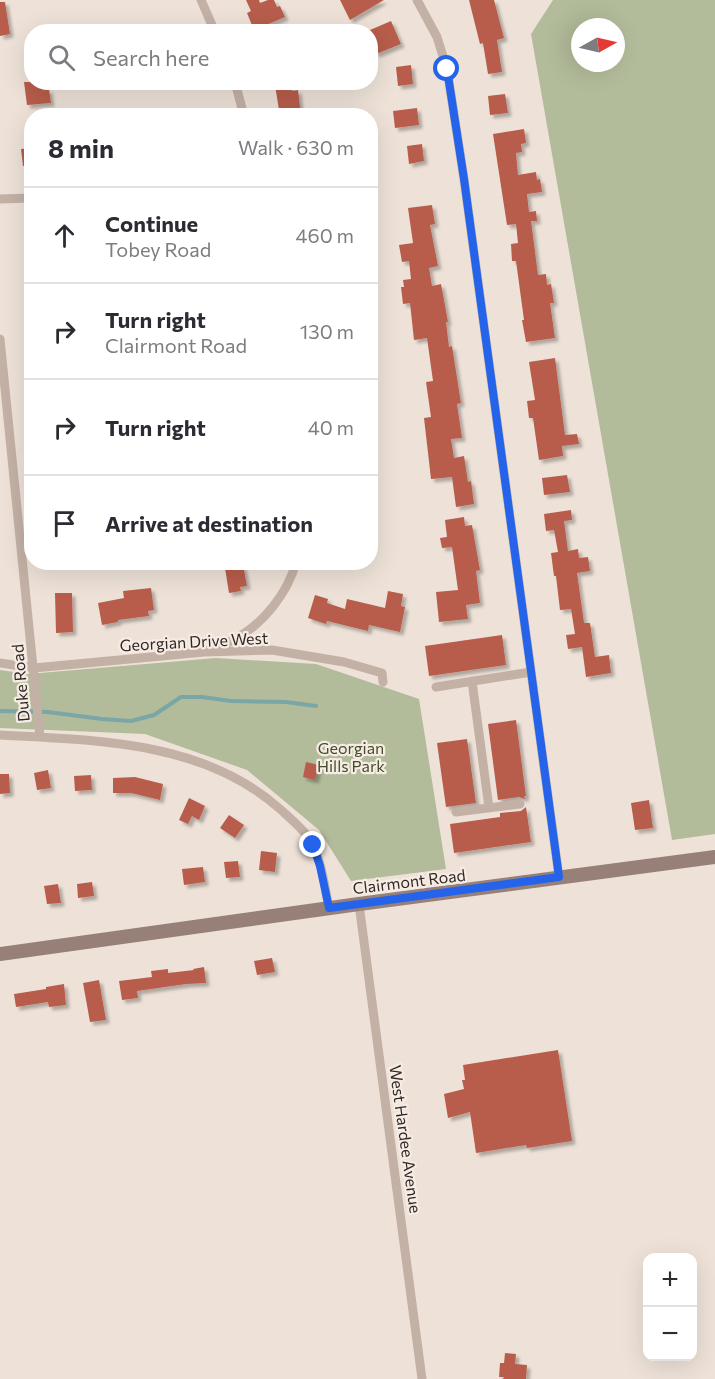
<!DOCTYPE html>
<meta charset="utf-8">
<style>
:root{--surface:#fff;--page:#f7f7f7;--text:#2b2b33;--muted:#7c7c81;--line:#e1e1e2}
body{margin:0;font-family:Commissioner,sans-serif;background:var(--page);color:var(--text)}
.controls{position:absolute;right:18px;bottom:18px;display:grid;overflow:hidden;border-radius:12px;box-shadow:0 6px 24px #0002}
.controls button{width:54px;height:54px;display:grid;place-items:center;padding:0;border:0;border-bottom:2px solid var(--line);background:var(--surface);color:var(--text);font:30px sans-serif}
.compass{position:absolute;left:571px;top:18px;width:54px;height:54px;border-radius:50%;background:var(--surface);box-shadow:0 6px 24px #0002;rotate:82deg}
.stop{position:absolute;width:18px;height:18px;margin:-14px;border:4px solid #2563eb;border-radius:50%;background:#fff}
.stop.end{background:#2563eb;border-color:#fff;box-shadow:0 2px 6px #0008}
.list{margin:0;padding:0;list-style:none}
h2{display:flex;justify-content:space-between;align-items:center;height:78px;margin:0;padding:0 24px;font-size:26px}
h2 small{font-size:20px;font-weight:400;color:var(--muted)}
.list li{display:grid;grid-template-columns:39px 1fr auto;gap:18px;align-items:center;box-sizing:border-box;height:96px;padding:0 24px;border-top:2px solid var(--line)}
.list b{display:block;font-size:22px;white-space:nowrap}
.list p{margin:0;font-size:20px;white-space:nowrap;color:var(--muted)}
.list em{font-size:20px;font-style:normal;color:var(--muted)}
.icon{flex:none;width:33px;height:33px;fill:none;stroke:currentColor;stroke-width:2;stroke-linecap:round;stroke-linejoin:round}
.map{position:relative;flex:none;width:715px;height:1379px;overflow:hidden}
.search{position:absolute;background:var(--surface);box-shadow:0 6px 24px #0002;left:24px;top:24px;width:354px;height:66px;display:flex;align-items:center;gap:15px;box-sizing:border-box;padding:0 21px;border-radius:24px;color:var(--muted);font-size:22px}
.panel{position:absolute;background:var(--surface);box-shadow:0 6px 24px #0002;left:24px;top:108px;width:354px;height:462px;border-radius:24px}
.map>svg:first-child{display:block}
.green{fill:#b2bb9a;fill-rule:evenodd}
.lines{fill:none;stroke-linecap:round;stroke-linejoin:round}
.stream{stroke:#7aa7a5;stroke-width:4}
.building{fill:#b85d4b;filter:url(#shadow)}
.minor{stroke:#c4b1a6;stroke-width:9}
.secondary{stroke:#978078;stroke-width:14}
.route{stroke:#2563eb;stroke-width:8}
.labels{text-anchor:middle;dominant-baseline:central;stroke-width:4.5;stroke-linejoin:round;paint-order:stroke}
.street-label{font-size:16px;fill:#312826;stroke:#f6ece4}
.park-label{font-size:16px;fill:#434c2c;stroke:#f6ece4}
</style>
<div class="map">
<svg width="715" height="1379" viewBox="0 0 715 1379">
<defs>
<filter id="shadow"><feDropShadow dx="3.5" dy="3.5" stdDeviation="1.5" flood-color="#0004"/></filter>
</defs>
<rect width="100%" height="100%" fill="#eee2d8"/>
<!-- green -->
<path class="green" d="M553 0H715V834L672 840 531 34ZM580 27H616V63H580Z
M216 658 316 664 419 699 446 869 351 881 319 830 247 770 145 734 0 728V670L28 674Z"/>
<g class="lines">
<!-- stream -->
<path class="stream" d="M0 711 48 712 102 719 131 721 154 715 181 697H202L231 701 286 702 316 706"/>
</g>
<!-- building -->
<path class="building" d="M246 0H259L260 3 268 0H274L277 7 280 6 285 17 254 30 247 13 251 11Z
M340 0H384L350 20Z
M469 0H494L504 38 497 40 502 72 488 74 483 43 480 44Z
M0 2H5L10 34 0 36Z
M391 21 401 44 376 54 370 42V30Z
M411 65 413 84 398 86 396 67Z
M24 82H43V90L49 89 51 103 27 105Z
M291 82 292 91 298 90 301 116H282L281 109 279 110 275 85Z
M505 94 508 113 490 115 488 96Z
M417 108 419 125 395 128 393 111Z
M524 129 526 143 521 144 522 152 516 153 518 175 536 172 537 180 540 179 542 192 527 194 529 212 536 211 537 221H531L538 275 546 274 547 285 551 284 554 303H550L555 338 526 342 522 320H524L516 261H512L511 244 518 243 516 224 507 225 493 134Z
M422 144 424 161 409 164 407 146Z
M32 148V165L23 166 21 149Z
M432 205 435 224 430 225 438 266 429 268 432 286 441 284 448 322H446L449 347 452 346 461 403 457 404 462 438 451 439 454 458 464 456 468 482 471 481 474 504 456 507 452 477 431 479 424 418 431 417 426 382 433 381 427 338 414 340 410 303 403 304 401 287H404L403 280 411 279 409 261 402 262 399 245 413 243 408 208Z
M555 358 565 435 577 434 579 444 562 446 563 456 539 460 533 418H529L527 401 535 400 529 362Z
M567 475 570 492 544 495 542 478Z
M571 510 572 520 564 521 568 551 578 549 579 558 588 557 590 571 577 573 584 623H590L595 657 609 655 611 673 586 677 582 647 568 649 566 635 575 634 571 609 560 610 556 576H554L551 553 558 552 554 530 546 531 544 514Z
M464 517 465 526 472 525 480 570 476 571 480 603 466 605 468 619 439 622 436 592 458 590 452 547 442 548 440 538 447 537 445 520Z
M243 565 247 586 240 587 241 591 229 593 225 568Z
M151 588 154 610 148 611 149 616 118 620V622L102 625 98 603 124 598 123 591Z
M388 591 403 594 401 606 405 607 400 632 369 625 368 631 327 621 326 624 308 618 315 595 328 599 327 603 345 609 347 599 385 608Z
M55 593H72L73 632 56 633Z
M502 635 506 665 429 676 425 646Z
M516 720 526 796H524L525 799 519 797 498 800 488 724Z
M467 739 476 803 446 807 437 743Z
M306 762 319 765 315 780 303 777Z
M48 770 51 788 37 790 34 773Z
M0 774H9L10 793 0 794Z
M91 775 92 790 75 791 74 776Z
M135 777 163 784 160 800 131 793H113V778Z
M189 798 205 806 199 820 192 816 188 824 179 820Z
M649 800 653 828 635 830 631 803Z
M526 807 531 842 454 853 450 824 500 817V813L521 811Z
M229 815 244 825 235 838 220 828Z
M261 851 277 853 275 872 259 870Z
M238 861 240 877 226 878 224 862Z
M203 867 205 882 184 885 182 869Z
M92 882 94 896 78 898 77 884Z
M58 884 61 903 47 904 44 886Z
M272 958 275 972 257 975 254 961Z
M204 967 206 983 186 984 137 991 138 998 122 1000 119 981 152 977 151 971 168 969V973L194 970 193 969Z
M99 980 106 1020 90 1022 83 983Z
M64 984 66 1005 49 1007 48 1002 16 1007 14 994 46 989V987Z
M558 1050 572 1141 527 1148 526 1145 476 1153 470 1112 448 1118 444 1094 464 1089 462 1080H465L463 1065Z
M505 1353 516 1354 515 1364 527 1365 526 1379H503L504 1377H499L500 1363H504Z"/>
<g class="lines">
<!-- minor -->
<path class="minor" d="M201 0 215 32
M417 0 437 37 447 69 464 179 559 877
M235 82 244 116
M0 199 32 198
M0 339 40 737
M208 650C217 647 226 644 235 639 263 624 288 593 296 562
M0 663 34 668 204 652 272 650 344 662 382 673 383 682
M472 681 489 808
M436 687 531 672
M0 735C96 740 204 741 280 809 290 818 301 827 309 838 322 859 324 885 329 908
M456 812 520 804
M359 904 422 1379"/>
<!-- secondary -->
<path class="secondary" d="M0 954 359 904 715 857"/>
</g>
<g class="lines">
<!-- route -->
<path class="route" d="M313 845 320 866 329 908 559 877 464 179 447 69"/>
</g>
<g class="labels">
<!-- street labels -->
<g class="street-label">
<text transform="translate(194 641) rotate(-3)">Georgian Drive West</text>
<text transform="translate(20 683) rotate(-95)">Duke Road</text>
<text transform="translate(409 881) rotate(-7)">Clairmont Road</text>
<text transform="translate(406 1139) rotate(82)">West Hardee Avenue</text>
</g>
<!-- park labels -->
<g class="park-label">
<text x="351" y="747">Georgian<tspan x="351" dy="18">Hills Park</tspan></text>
</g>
</g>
</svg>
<div class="controls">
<button>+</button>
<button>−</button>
</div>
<svg class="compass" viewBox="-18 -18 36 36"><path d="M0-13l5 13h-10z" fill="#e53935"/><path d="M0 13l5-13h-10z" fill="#7c7c81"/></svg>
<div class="stop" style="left:447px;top:69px"></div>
<div class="stop end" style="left:313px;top:845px"></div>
<div class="search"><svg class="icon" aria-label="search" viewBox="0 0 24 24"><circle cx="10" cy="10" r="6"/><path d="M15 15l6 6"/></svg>Search here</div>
<section class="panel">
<h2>8 min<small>Walk · 630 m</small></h2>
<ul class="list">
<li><svg class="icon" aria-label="ahead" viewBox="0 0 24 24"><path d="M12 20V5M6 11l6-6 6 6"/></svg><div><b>Continue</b><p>Tobey Road</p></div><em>460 m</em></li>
<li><svg class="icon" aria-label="right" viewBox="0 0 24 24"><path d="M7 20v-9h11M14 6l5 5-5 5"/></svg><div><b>Turn right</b><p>Clairmont Road</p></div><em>130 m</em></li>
<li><svg class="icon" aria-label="right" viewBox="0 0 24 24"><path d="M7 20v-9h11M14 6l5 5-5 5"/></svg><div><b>Turn right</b></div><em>40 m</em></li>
<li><svg class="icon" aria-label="arrive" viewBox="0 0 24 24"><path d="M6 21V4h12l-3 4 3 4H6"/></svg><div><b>Arrive at destination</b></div></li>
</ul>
</section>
</div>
